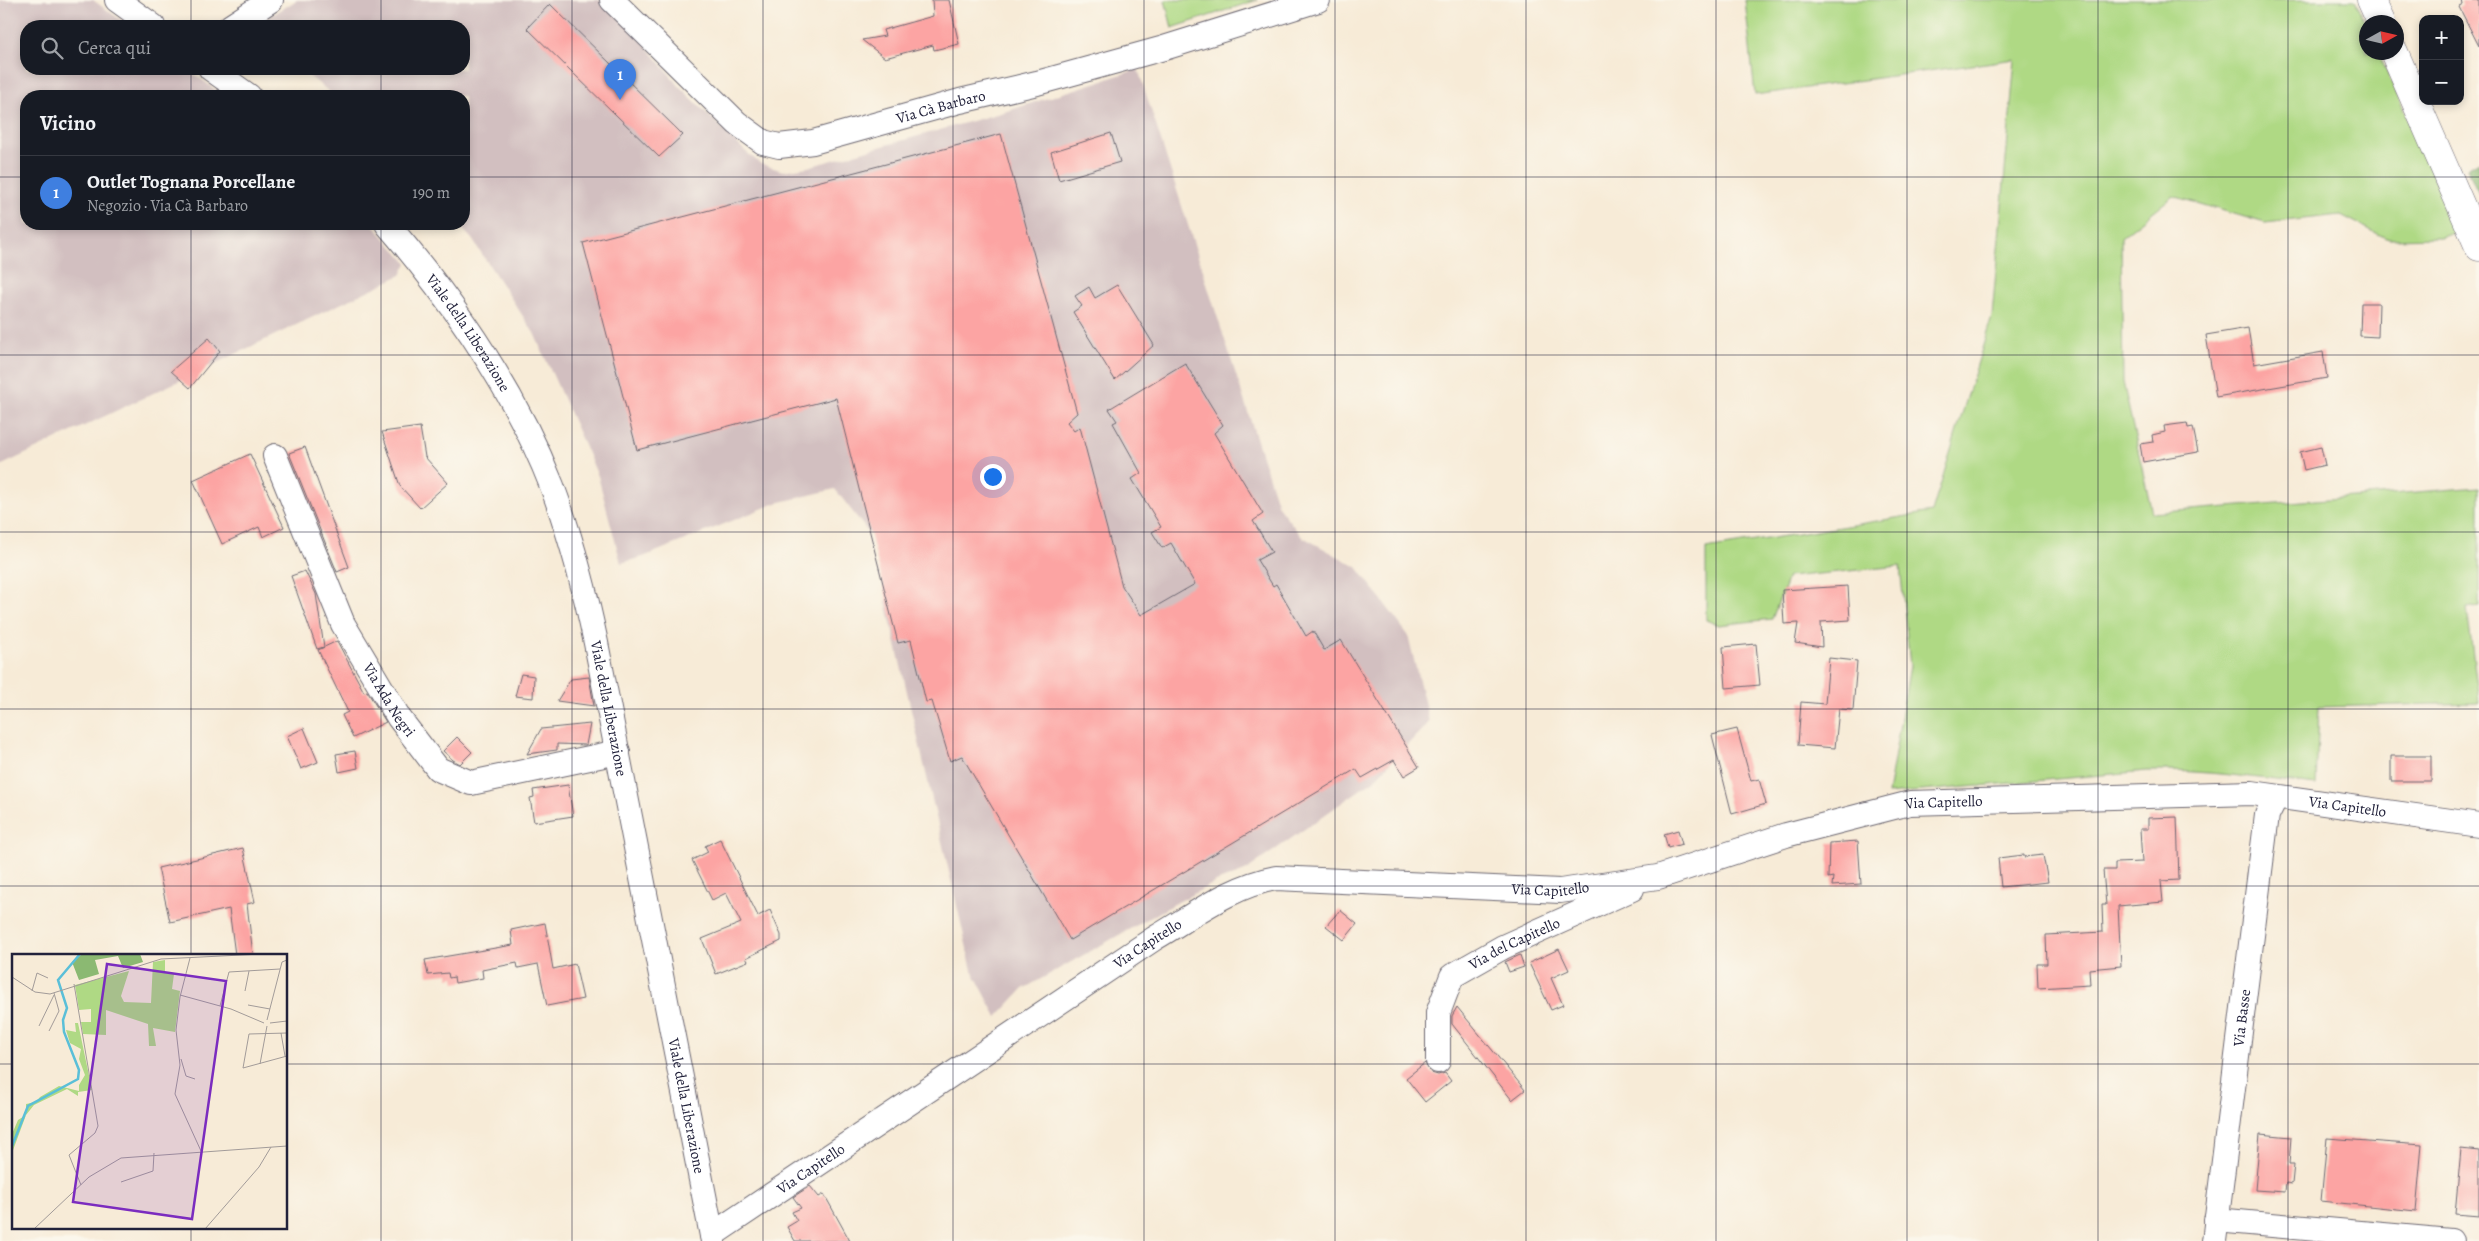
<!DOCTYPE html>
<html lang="it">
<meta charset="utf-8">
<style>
:root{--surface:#171b24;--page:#20242c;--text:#f1f3f6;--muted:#9ea1a6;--line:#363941;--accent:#b45309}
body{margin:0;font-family:Alegreya,serif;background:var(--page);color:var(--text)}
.controls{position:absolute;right:15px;top:15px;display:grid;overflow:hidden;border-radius:10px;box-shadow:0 2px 8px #0003}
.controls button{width:45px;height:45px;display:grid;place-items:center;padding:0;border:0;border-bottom:1px solid var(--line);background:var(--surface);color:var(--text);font:25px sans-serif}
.compass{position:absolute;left:2359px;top:15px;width:45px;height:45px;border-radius:50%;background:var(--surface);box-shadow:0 2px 8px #0003;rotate:82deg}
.you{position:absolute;left:992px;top:476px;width:18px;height:18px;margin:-12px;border:4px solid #fff;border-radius:50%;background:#1a73e8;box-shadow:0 0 0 8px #1a73e833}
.badge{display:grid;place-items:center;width:32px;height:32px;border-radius:50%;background:var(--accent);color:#fff;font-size:16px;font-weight:700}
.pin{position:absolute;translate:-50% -41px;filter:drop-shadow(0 1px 2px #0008)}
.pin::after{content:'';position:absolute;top:26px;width:18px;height:15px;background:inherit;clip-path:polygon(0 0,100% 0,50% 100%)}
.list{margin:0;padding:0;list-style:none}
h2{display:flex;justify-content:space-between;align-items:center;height:65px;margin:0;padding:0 20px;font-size:21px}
h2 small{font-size:16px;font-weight:400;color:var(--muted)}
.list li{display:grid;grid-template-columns:32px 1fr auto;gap:15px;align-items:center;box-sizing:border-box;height:75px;padding:0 20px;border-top:1px solid var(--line)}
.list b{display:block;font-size:19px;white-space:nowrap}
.list p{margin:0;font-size:16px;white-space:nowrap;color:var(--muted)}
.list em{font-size:16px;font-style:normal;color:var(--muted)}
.icon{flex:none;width:28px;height:28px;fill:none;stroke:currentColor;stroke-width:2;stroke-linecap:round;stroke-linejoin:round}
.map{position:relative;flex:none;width:2479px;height:1241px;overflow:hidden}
.search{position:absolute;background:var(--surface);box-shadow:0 2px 8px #0003;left:20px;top:20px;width:450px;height:55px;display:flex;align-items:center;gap:12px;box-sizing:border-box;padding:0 18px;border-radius:20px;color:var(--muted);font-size:19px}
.panel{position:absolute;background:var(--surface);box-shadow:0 2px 8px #0003;left:20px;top:90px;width:450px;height:140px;border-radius:20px}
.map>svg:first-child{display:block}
.industrial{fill:#d2bfc0}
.green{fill:#afd984;stroke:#687e60}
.forest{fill:#8bb972;stroke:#566e56}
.building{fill:#fca4a3}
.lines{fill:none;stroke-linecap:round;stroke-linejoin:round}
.minor-casing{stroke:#6d6872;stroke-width:26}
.major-casing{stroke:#6d6872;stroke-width:29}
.minor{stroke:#fff;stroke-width:24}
.major{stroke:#fff;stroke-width:28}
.grid{fill:none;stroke:#22223b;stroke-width:1;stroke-opacity:0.55}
.labels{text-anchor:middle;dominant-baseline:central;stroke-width:5;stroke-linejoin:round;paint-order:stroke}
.street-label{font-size:15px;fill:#22223b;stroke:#fbf7ec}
.inset-river{fill:none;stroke:#5abfd8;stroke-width:2.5}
.inset-road{fill:none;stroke:#a29b99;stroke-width:1}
.view{fill:#7b2cbf;fill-opacity:0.15;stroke:#7b2cbf;stroke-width:2.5}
.inset-edge{fill:none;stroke:#22223b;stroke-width:2.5}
</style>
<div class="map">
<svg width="2479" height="1241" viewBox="0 0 2479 1241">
<rect width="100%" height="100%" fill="#fbf7ec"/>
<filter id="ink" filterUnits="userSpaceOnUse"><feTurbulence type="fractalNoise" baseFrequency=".02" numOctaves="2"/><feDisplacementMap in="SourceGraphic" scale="10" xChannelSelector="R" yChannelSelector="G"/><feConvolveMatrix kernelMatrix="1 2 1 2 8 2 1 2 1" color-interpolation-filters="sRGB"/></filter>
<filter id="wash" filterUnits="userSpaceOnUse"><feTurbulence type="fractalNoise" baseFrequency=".0096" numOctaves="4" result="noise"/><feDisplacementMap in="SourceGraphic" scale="20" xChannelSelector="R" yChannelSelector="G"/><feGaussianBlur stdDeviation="1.12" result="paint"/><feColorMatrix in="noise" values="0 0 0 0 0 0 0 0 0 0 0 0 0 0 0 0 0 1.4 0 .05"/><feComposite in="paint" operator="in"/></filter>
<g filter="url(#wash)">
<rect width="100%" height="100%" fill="#f7ebd7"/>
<!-- industrial -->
<path class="industrial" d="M0 0H93L129 26H26V69H187L224 96H26V224H372L407 263 401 275 0 466Z
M297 0H605L614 6 679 86 746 152 761 164 783 171 808 167 1004 112 1138 69 1278 506 1301 536 1357 567 1408 635 1429 722 1374 780 1245 871 1216 882 1176 903 1023 989 997 1017 972 970 886 602 891 586 876 542 835 489 776 503 643 557 621 563 598 476 534 333 472 239 458 224H464V96H335L300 69H464V26H265L264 20Z"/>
<!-- green -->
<path class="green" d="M1165 0H1257L1172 28Z
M1745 0H2355L2366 26V52L2378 53 2459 231 2440 238 2388 239 2341 215 2265 223 2173 196 2121 237 2123 382 2152 513 2479 487V606L2467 608 2479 703 2319 707 2316 785C2259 778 2204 770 2147 771L1888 794 1910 666 1900 566 1788 577 1772 619 1719 625 1706 620V549L1932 512 1992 316 2015 59 1755 95Z"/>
<!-- forest -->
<path class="forest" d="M2479 161V194L2467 168Z"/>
<g id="blocks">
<!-- building -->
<path class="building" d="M932 0H949L959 44 934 50 933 45 885 58 862 40 885 36 883 30 933 16Z
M2462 0H2479V46L2459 7 2463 5Z
M550 4 683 135 659 157 527 28Z
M1111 133 1120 162 1059 180 1051 152Z
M1001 134 1077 413 1067 422 1074 431 1080 427 1122 586 1141 615 1195 584 1171 543 1162 548 1152 532 1161 527 1132 479 1141 473 1113 423 1117 421 1109 409 1185 363 1223 425 1214 433 1263 514 1253 521 1272 552 1257 560 1273 586 1276 584 1306 636 1313 631 1324 650 1341 640 1419 767 1404 776 1394 760 1362 778 1356 769 1070 940 962 756 950 761 932 701 926 702 911 640 898 643 836 398 637 450 583 243Z
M1117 285 1154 345 1115 380 1073 312 1082 306 1075 296 1089 287 1095 298Z
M2361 303H2379L2378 337 2360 336Z
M2248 328 2254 364 2323 352 2327 378 2216 397 2206 335Z
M209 338 220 351 190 388 171 371Z
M2187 423 2188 428 2193 427 2198 452 2143 462 2140 444 2153 442 2152 435 2165 432 2164 426Z
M420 427 425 457 448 483 420 508 400 486 382 432Z
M305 447 349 567 337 572 289 453Z
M2321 447 2325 465 2304 470 2300 452Z
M250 454 284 527 263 537 259 527 222 544 193 480Z
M305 571 316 594 324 647 317 649 291 576Z
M1848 586 1850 620 1821 622 1822 647 1795 643 1798 623 1784 624 1782 590Z
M337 641 364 692 367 691 386 722 353 738 342 715 348 712 318 650Z
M1756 644 1760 685 1726 688 1723 647Z
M1829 658 1857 661 1853 710 1839 709 1835 748 1798 745 1801 702 1825 704Z
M521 674 534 676 533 698 515 696Z
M589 677 594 706 557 701 571 679Z
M590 724 586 745 557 744V750L527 754 541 729Z
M304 728 318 762 301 769 287 736Z
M1737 729 1751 781 1759 779 1766 804 1732 814 1712 735Z
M457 737 472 752 460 764 453 760 443 751Z
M355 751 358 768 339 772 336 754Z
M2391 756H2431V781H2391Z
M568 785 573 816 534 822 530 798 534 797 533 790Z
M2177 817 2179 880 2161 881 2163 902 2118 906 2121 966 2089 969 2090 985 2038 988 2037 964H2047L2046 935 2103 932 2102 905H2106L2103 870H2115V863L2142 862 2140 829H2148V818Z
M1678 830 1682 844 1668 848 1664 834Z
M720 839 758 916 770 910 781 935V941L746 958 748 961 716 974 702 939 741 923 726 893 712 900 692 860 708 852 705 846Z
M1858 841 1861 884 1832 886 1833 877 1828 878 1829 843Z
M243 848 255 902 247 904 253 955H235L229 909 170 922 158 868Z
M2024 855V857L2043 855 2048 882 2001 887 1998 858Z
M1340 910 1357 924 1344 940 1326 926Z
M545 923 553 969 575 964 583 999 547 1006 538 964 518 968 517 963 482 970 483 978 455 983 454 977 449 978 448 973 428 975 425 960 513 945 511 930Z
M1559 949 1569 970 1551 978 1563 1005 1551 1010 1529 963Z
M1520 955 1524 967 1509 972 1505 962Z
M1457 1007 1525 1090 1512 1100 1452 1024V1016Z
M1425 1063 1431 1073 1438 1075 1445 1073 1451 1081 1425 1102 1406 1078Z
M2260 1134 2291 1137 2289 1164H2294L2292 1184 2286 1183 2285 1192 2255 1190Z
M2327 1138 2422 1145 2416 1211 2321 1201Z
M2461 1149 2479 1151V1216L2455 1214Z
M810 1186 819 1197 824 1194 850 1241H795L787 1227 797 1221 792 1212 801 1208 793 1197Z"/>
</g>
</g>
<g filter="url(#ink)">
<use href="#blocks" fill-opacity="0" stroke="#6d6872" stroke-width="1"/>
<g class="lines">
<!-- minor casing -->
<g class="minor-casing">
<g id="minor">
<path d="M117 0 153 26"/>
<path id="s1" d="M612 0 737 123 763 142 779 146 813 142 960 101 1037 83 1164 48 1318 0"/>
<path d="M231 26 271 0"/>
<path d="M211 69 249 96"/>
<path id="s2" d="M387 224C454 302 514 389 552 486 571 537 585 590 596 643L713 1241"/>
<path id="s3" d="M275 456 343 624 399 718 438 769 471 783 618 752"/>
<path id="s4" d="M1438 1061V1013L1452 976 1503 947 1632 889"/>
<path d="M2216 1220 2451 1241"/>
<path id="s5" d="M712 1235 1155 938C1194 915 1231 886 1276 878L1560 891 1658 877 1786 835 1910 803 2252 793 2479 825"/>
<path id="s6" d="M2214 1241 2267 815 2276 797"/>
</g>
</g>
<!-- major casing -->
<g class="major-casing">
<path id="major" d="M2371 0 2381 22
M2394 52 2479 247"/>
</g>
<!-- minor -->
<use href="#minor" class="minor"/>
<!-- major -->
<use href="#major" class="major"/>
</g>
</g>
<!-- grid -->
<path class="grid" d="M191 0V26M381 0V26M572 0V1241M763 0V1241M953 0V1241M1144 0V1241M1335 0V1241M1526 0V1241M1716 0V1241M1907 0V1241M2098 0V1241M2288 0V1241M191 69V96M381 69V96M0 177H26M464 177H2479M191 224V955M381 224V1241M0 355H2479M0 532H2479M0 709H2479M0 886H2479M0 1064H14M286 1064H2479M191 1227V1241"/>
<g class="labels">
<!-- street labels -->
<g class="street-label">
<text stroke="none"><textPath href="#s1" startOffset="391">Via Cà Barbaro</textPath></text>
<text stroke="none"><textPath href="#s2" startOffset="136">Viale della Liberazione</textPath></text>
<text stroke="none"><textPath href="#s3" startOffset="270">Via Ada Negri</textPath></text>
<text stroke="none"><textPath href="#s2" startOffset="541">Viale della Liberazione</textPath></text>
<text stroke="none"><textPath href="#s5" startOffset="1349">Via Capitello</textPath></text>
<text stroke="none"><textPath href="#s5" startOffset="1754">Via Capitello</textPath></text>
<text stroke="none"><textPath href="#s5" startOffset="944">Via Capitello</textPath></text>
<text stroke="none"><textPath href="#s5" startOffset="524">Via Capitello</textPath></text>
<text stroke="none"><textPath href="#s4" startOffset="158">Via del Capitello</textPath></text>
<text stroke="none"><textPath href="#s6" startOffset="225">Via Basse</textPath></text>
<text stroke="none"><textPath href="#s2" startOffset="946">Viale della Liberazione</textPath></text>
<text stroke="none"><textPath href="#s5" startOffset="119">Via Capitello</textPath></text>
</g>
</g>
<!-- overview -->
<g transform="translate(12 954)">
<rect width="275" height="275" fill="#f7ebd7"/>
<path d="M153 6V19L162 20 160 35 168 37 163 78 141 74 144 92H137L136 70 94 56V81L71 80 69 68H79V55L67 56 63 31 117 17 109 42 112 48 139 49 141 8ZM63 69H66L80 136 66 138V142L55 135 22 151 14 161 0 199V180L6 166 14 161V150L24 148 28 143 47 132 67 137V131L73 121 67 105 69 95 58 89 54 76 64 78Z" fill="#afd984"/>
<path d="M70 0H128L131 8 111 14 106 2 83 6 87 20 67 26 60 8Z" fill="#8bb972"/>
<path class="inset-river" d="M0 192 16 152 66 125 67 116 52 78 51 66 55 54 46 26 68 0"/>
<path class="inset-road" d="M178 4 168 43 164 76 168 111 163 140 189 197M0 23 23 38 38 40 149 5 250 0M62 30 86 172 83 179 57 201 69 231M20 37 25 19 36 24M233 37 237 17M168 41 219 55 252 69M236 51 258 55M208 52 217 18 268 15M255 66 270 8 275 6M258 69 275 67M27 72 42 41M37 77 47 57 42 39M269 79 273 102M275 79 237 80 231 114 275 102M169 105 174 122 183 125M248 110 255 72M109 228 141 217 142 199M22 275 77 223 109 204 275 192M193 275 247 213 259 193"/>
<path class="view" d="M95 10 214 27 180 265 61 248Z"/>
<rect width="275" height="275" class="inset-edge"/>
</g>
</svg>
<div class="controls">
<button>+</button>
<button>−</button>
</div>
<svg class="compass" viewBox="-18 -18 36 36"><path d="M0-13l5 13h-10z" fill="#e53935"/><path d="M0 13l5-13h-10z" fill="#9ea1a6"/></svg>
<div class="you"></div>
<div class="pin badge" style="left:620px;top:100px;background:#3f7fe0">1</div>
<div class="search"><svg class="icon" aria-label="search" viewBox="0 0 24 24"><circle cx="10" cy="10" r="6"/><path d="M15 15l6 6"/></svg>Cerca qui</div>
<section class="panel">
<h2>Vicino<small></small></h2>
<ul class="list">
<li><span class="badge" style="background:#3f7fe0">1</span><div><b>Outlet Tognana Porcellane</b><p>Negozio · Via Cà Barbaro</p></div><em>190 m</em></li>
</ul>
</section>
</div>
